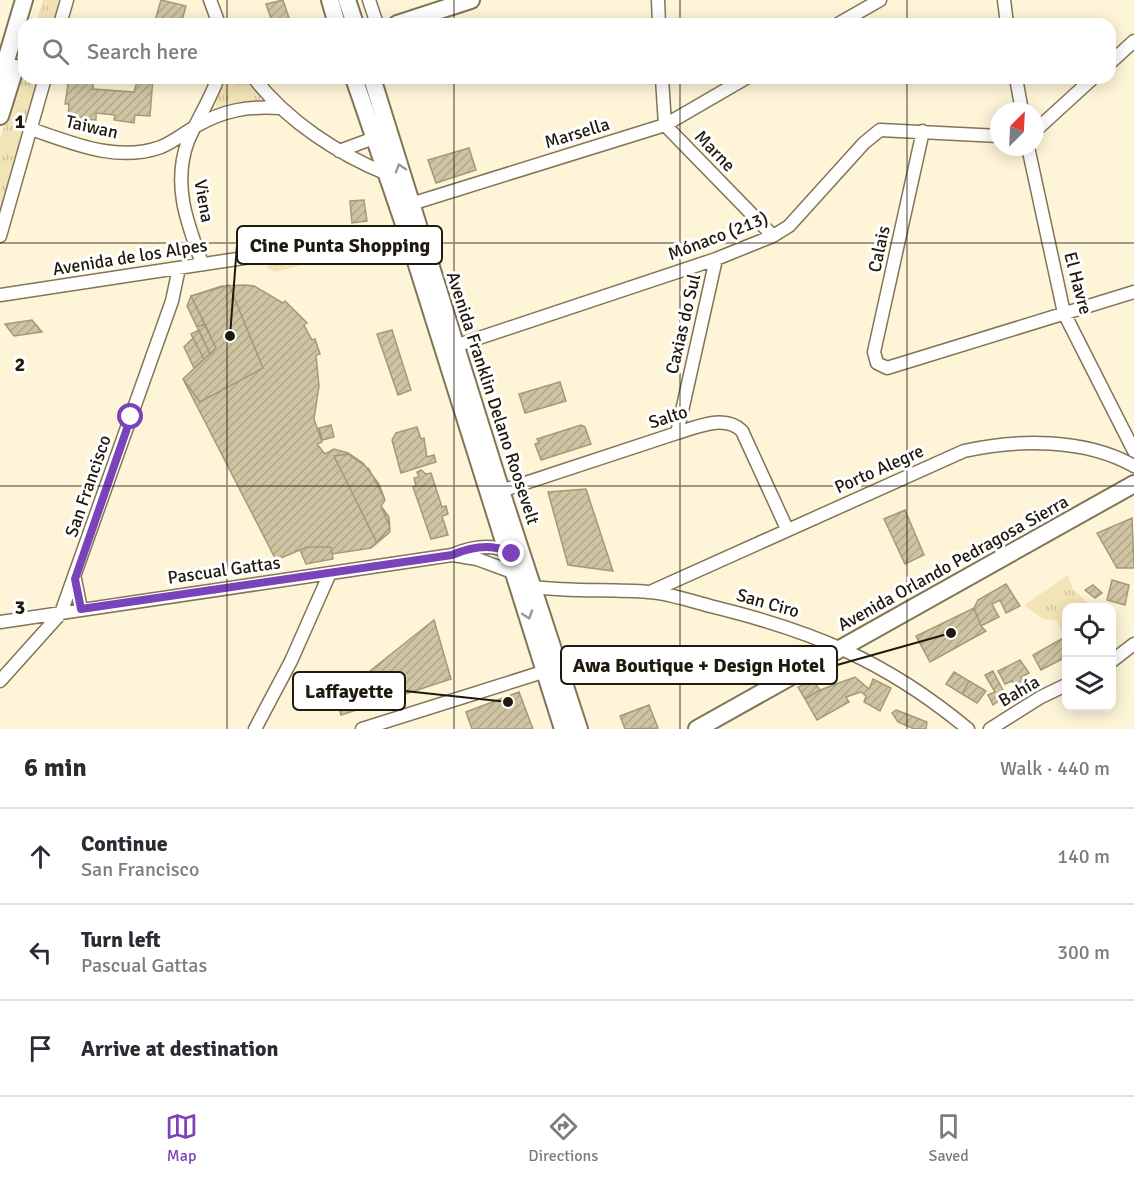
<!DOCTYPE html>
<meta charset="utf-8">
<style>
:root{--surface:#fff;--page:#f7f7f7;--text:#2b2b33;--muted:#7c7c81;--line:#e1e1e2;--accent:#7a43ba}
body{margin:0;font-family:Signika,sans-serif;background:var(--page);color:var(--text)}
.controls{position:absolute;right:18px;bottom:18px;display:grid;overflow:hidden;border-radius:12px;box-shadow:0 3px 15px #0003}
.controls button{width:54px;height:54px;display:grid;place-items:center;padding:0;border:0;border-bottom:2px solid var(--line);background:var(--surface);color:var(--text);font:30px sans-serif}
.compass{position:absolute;left:990px;top:102px;width:54px;height:54px;border-radius:50%;background:var(--surface);box-shadow:0 3px 15px #0003;rotate:24deg}
.stop{position:absolute;width:18px;height:18px;margin:-14px;border:4px solid #7a43ba;border-radius:50%;background:#fff}
.stop.end{background:#7a43ba;border-color:#fff;box-shadow:0 2px 6px #0008}
.list{margin:0;padding:0;list-style:none}
h2{display:flex;justify-content:space-between;align-items:center;height:78px;margin:0;padding:0 24px;font-size:26px}
h2 small{font-size:20px;font-weight:400;color:var(--muted)}
.list li{display:grid;grid-template-columns:39px 1fr auto;gap:18px;align-items:center;box-sizing:border-box;height:96px;padding:0 24px;border-top:2px solid var(--line)}
.list b{display:block;font-size:22px;white-space:nowrap}
.list p{margin:0;font-size:20px;white-space:nowrap;color:var(--muted)}
.list em{font-size:20px;font-style:normal;color:var(--muted)}
.icon{flex:none;width:33px;height:33px;fill:none;stroke:currentColor;stroke-width:2;stroke-linecap:round;stroke-linejoin:round}
.map{position:relative;flex:none;width:1134px;height:729px;overflow:hidden}
.search{position:absolute;background:var(--surface);box-shadow:0 3px 15px #0003;left:18px;right:18px;top:18px;height:66px;display:flex;align-items:center;gap:15px;box-sizing:border-box;padding:0 21px;border-radius:18px;color:var(--muted);font-size:22px}
.sheet{height:366px;background:var(--surface)}
nav{display:flex;justify-content:space-around;align-items:center;box-sizing:border-box;height:84px;border-top:2px solid var(--line);background:var(--surface);font-size:16px;color:var(--muted)}
nav a{display:grid;justify-items:center;gap:3px}
nav .on{color:var(--accent)}
.map>svg:first-child{display:block}
.grass{fill:url(#grass-tufts)}
.building{fill:url(#building-hatch);stroke:#a49978;stroke-width:1.5}
.lines{fill:none;stroke-linecap:round;stroke-linejoin:round}
.street-casing{stroke:#807556;stroke-width:15}
.secondary-casing{stroke:#807556;stroke-width:20}
.street{stroke:#fff;stroke-width:12}
.secondary{stroke:#fff;stroke-width:16}
.oneway{stroke:#9a9892}
.route{stroke:#7a43ba;stroke-width:8}
.grid{fill:none;stroke:#1e1a0d;stroke-width:1.5;stroke-opacity:0.55}
.labels{text-anchor:middle;dominant-baseline:central;stroke-width:6;stroke-linejoin:round;paint-order:stroke}
.street-label{font-size:18px;fill:#1e1a0d;stroke:#fff}
.grid-label{font-size:20px;text-anchor:middle;font-weight:bold;fill:#1e1a0d;stroke:#fff;stroke-width:6;stroke-linejoin:round;paint-order:stroke}
.leader{fill:none;stroke:#1e1a0d;stroke-width:2}
.callout-dot{fill:#1e1a0d;stroke:#fff;stroke-width:2}
.callout{fill:#fff;stroke:#1e1a0d;stroke-width:2}
.callout-label{font-size:20px;text-anchor:middle;font-weight:bold;fill:#1e1a0d}
</style>
<div class="map">
<svg width="1134" height="729" viewBox="0 0 1134 729">
<defs>
<pattern id="grass-tufts" width="24" height="20" patternUnits="userSpaceOnUse" patternTransform="scale(1.5)"><rect width="24" height="20" fill="#f3e4b8"/><path d="M3 7l-1-3M5 7V3M7 7l1-3M15 17l-1-3M17 17v-4M19 17l1-3" fill="none" stroke="#d0c39d"/></pattern>
<pattern id="building-hatch" width="6" height="6" patternUnits="userSpaceOnUse" patternTransform="scale(1.5)"><rect width="6" height="6" fill="#cfc4a2"/><path d="M-1 1l2-2M0 6l6-6M5 7l2-2" fill="none" stroke="#b1a88a"/></pattern>
</defs>
<rect width="100%" height="100%" fill="#fef4d8"/>
<!-- grass -->
<path class="grass" d="M43 0H61L55 24H36Z
M24 63V78H40L0 218V139Z
M224 78H248L262 95 260 100 217 107 215 101Z
M351 252 276 272 266 268 269 263Z
M1068 575 1073 589 1093 607 1066 608V640L1057 621 1043 619 1024 605Z"/>
<!-- building -->
<path class="building" d="M161 0 186 6 181 24H154Z
M283 0 291 24H273L266 4Z
M69 78H93V89L134 92 138 78H153L150 116 135 115 134 123 114 120 115 115 96 113V120L68 118 69 104H65Z
M469 148 476 170 436 183 428 160Z
M364 200 367 221 352 223 350 201Z
M229 285 263 368 200 402 183 379 216 348 191 296Z
M246 285 254 286 283 303 285 301 307 323 304 325 312 340 315 339 320 354 316 355 319 386 314 419 322 442 317 444 325 454 334 449 348 453 363 463 379 484 385 500 381 506 389 517 390 532 371 548 332 554 331 547H307L276 560 183 379 216 348 191 296 222 286Z
M191 296 205 324 197 327 187 306Z
M32 320 42 332 14 336 5 324Z
M205 324 216 348 210 354 197 327Z
M199 330 210 354 204 359 191 334Z
M392 330 411 390 398 395 377 334Z
M193 338 204 359 194 368 184 347Z
M560 382 566 401 525 413 519 394Z
M331 425 334 437 322 440 319 428Z
M581 425 585 427 591 444 541 460 535 444 539 443 537 439Z
M417 427 421 439 424 438 427 457 434 455 436 462 401 473 392 440 396 433Z
M348 454 369 469 385 500 381 506 390 527 377 543 334 456Z
M421 470 426 474 431 473 442 507 446 506 448 514 442 516 448 535 431 539 413 487 416 486 414 478 419 477 417 472Z
M586 489 613 571 568 565 548 492Z
M905 510 924 555 905 564 884 519Z
M1132 518 1134 568H1117L1097 533Z
M307 547H331L333 559 306 564 300 550Z
M1112 580 1129 585 1125 605 1107 600Z
M1006 584 1020 606 1006 613 1000 600 992 604 999 617 981 626 974 608 978 600Z
M1093 585 1102 593 1095 598 1085 590Z
M974 608 981 626 986 631 930 662 916 636Z
M434 620 451 679 341 715 336 698Z
M1065 637 1066 657 1041 670 1033 655Z
M1020 660 1029 673 1021 677 1024 682 1016 687 1012 681 1005 684 998 671Z
M993 671 1006 696 993 705 988 695 995 692 985 675Z
M954 672 969 681 962 694 946 684Z
M855 677 869 689 873 679 891 688 880 711 864 702 866 696 861 692 846 697 849 702 817 720 805 699 820 690Z
M813 681 820 690 805 699 798 687Z
M969 681 986 691 977 703 962 694Z
M519 692 533 729H472L466 712Z
M649 705 658 728 625 729 620 716Z
M896 710 927 722 926 729H914L898 722 892 713Z"/>
<g class="lines">
<!-- street casing -->
<g class="street-casing">
<path id="street" d="M210 0 219 24
M369 0 377 24
M658 0 659 24
M1004 0 1007 24
M60 24 67 0
M838 24 880 0
M1110 63 1134 41
M254 78C287 121 338 154 387 174
M662 78 665 125 773 236
M1016 78 1022 111
M31 129C72 143 117 163 161 147 173 142 185 133 196 126 224 110 248 106 280 108
M923 131 874 352 877 363 887 368 1134 292
M1035 131 1093 78
M1028 147 1064 313 1134 451
M339 151 374 138
M411 204 665 125 746 78
M0 236 45 78
M202 263C187 223 172 184 188 141 197 120 210 100 218 78
M0 295 362 240 393 234 412 225
M455 346 716 259 773 236 789 226 864 143 880 130 999 136
M677 433 716 259
M501 491 677 433C697 427 725 414 742 431L787 529
M453 555 477 559 515 573
M75 579 81 609
M534 587C572 592 610 589 648 592 669 593 690 601 710 606 813 631 886 661 968 729
M650 592 964 451C1017 439 1085 438 1134 466
M0 622 452 555C471 547 492 543 510 553
M1112 661 1134 644
M0 681 61 613 172 301 179 268
M255 729 291 661 330 573
M362 729 546 671
M990 729 1041 697 1066 685"/>
</g>
<!-- secondary casing -->
<g class="secondary-casing">
<path id="secondary" d="M330 0 337 24
M347 0 355 24
M397 24 471 0
M354 78 407 233 563 729
M372 78 501 491 579 729
M0 81 24 0
M0 116 15 68
M697 729 1134 484"/>
</g>
<!-- street -->
<use href="#street" class="street"/>
<!-- secondary -->
<use href="#secondary" class="secondary"/>
</g>
<!-- one-way arrows -->
<defs><path id="oneway-chevron" d="M-2-3.5L2.5 0L-2 3.5" fill="none" stroke-width="1.6" stroke-linecap="round" stroke-linejoin="round" transform="scale(1.5)"/></defs>
<g class="oneway">
<use href="#oneway-chevron" transform="translate(400 168) rotate(-107)"/>
<use href="#oneway-chevron" transform="translate(528 615) rotate(72)"/>
</g>
<g class="lines">
<!-- route -->
<path class="route" d="M131 417 75 579 81 609 452 555C471 547 494 543 512 554"/>
</g>
<!-- grid -->
<path class="grid" d="M227 0V24M454 0V24M680 0V24M907 0V24M227 78V729M454 78V729M680 78V729M907 78V729M0 243H1134M0 486H1134"/>
<g class="labels">
<!-- street labels -->
<g class="street-label">
<text transform="translate(92 127) rotate(13)">Taiwan</text>
<text transform="translate(577 133) rotate(-17)">Marsella</text>
<text transform="translate(715 151) rotate(46)">Marne</text>
<text transform="translate(204 201) rotate(80)">Viena</text>
<text transform="translate(718 236) rotate(-21)">Mónaco (213)</text>
<text transform="translate(879 249) rotate(-78)">Calais</text>
<text transform="translate(130 257) rotate(-9)">Avenida de los Alpes</text>
<text transform="translate(1078 283) rotate(75)">El Havre</text>
<text transform="translate(683 324) rotate(-77)">Caxias do Sul</text>
<text transform="translate(493 398) rotate(72)">Avenida Franklin Delano Roosevelt</text>
<text transform="translate(668 417) rotate(-18)">Salto</text>
<text transform="translate(879 469) rotate(-24)">Porto Alegre</text>
<text transform="translate(88 486) rotate(-71)">San Francisco</text>
<text transform="translate(953 563) rotate(-29)">Avenida Orlando Pedragosa Sierra</text>
<text transform="translate(224 570) rotate(-8)">Pascual Gattas</text>
<text transform="translate(768 603) rotate(16)">San Ciro</text>
<text transform="translate(1019 691) rotate(-30)">Bahía</text>
</g>
</g>
<g class="grid-label">
<text x="20" y="128">1</text>
<text x="20" y="371">2</text>
<text x="20" y="614">3</text>
</g>
<!-- callouts -->
<path class="leader" d="M230 336L237 245M951 633L837 665M508 702L405 691"/>
<g class="callout-dot">
<circle cx="230" cy="336" r="6"/>
<circle cx="951" cy="633" r="6"/>
<circle cx="508" cy="702" r="6"/>
</g>
<g class="callout">
<rect x="237" y="226" width="205" height="38" rx="6"/>
<rect x="561" y="646" width="276" height="38" rx="6"/>
<rect x="293" y="672" width="112" height="38" rx="6"/>
</g>
<g class="callout-label">
<text x="340" y="252">Cine Punta Shopping</text>
<text x="699" y="672">Awa Boutique + Design Hotel</text>
<text x="349" y="698">Laffayette</text>
</g>
</svg>
<div class="controls">
<button><svg class="icon" aria-label="locate" viewBox="0 0 24 24"><circle cx="12" cy="12" r="6"/><path d="M12 2v4M12 18v4M2 12h4M18 12h4"/></svg></button>
<button><svg class="icon" aria-label="layers" viewBox="0 0 24 24"><path d="M12 4l9 5-9 5-9-5zM3 14l9 5 9-5"/></svg></button>
</div>
<svg class="compass" viewBox="-18 -18 36 36"><path d="M0-13l5 13h-10z" fill="#e53935"/><path d="M0 13l5-13h-10z" fill="#7c7c81"/></svg>
<div class="stop" style="left:131px;top:417px"></div>
<div class="stop end" style="left:512px;top:554px"></div>
<div class="search"><svg class="icon" aria-label="search" viewBox="0 0 24 24"><circle cx="10" cy="10" r="6"/><path d="M15 15l6 6"/></svg>Search here</div>
</div>
<section class="sheet">
<h2>6 min<small>Walk · 440 m</small></h2>
<ul class="list">
<li><svg class="icon" aria-label="ahead" viewBox="0 0 24 24"><path d="M12 20V5M6 11l6-6 6 6"/></svg><div><b>Continue</b><p>San Francisco</p></div><em>140 m</em></li>
<li><svg class="icon" aria-label="left" viewBox="0 0 24 24"><path d="M17 20v-9H6M10 6l-5 5 5 5"/></svg><div><b>Turn left</b><p>Pascual Gattas</p></div><em>300 m</em></li>
<li><svg class="icon" aria-label="arrive" viewBox="0 0 24 24"><path d="M6 21V4h12l-3 4 3 4H6"/></svg><div><b>Arrive at destination</b></div></li>
</ul>
</section>
<nav>
<a class="on"><svg class="icon" aria-label="map" viewBox="0 0 24 24"><path d="M3 6l6-2 6 2 6-2v14l-6 2-6-2-6 2zM9 4v14M15 6v14"/></svg>Map</a>
<a><svg class="icon" aria-label="directions" viewBox="0 0 24 24"><path d="M12 3l9 9-9 9-9-9zM9 14v-3h6M13 9l2 2-2 2"/></svg>Directions</a>
<a><svg class="icon" aria-label="saved" viewBox="0 0 24 24"><path d="M7 4h10v16l-5-4-5 4z"/></svg>Saved</a>
</nav>
